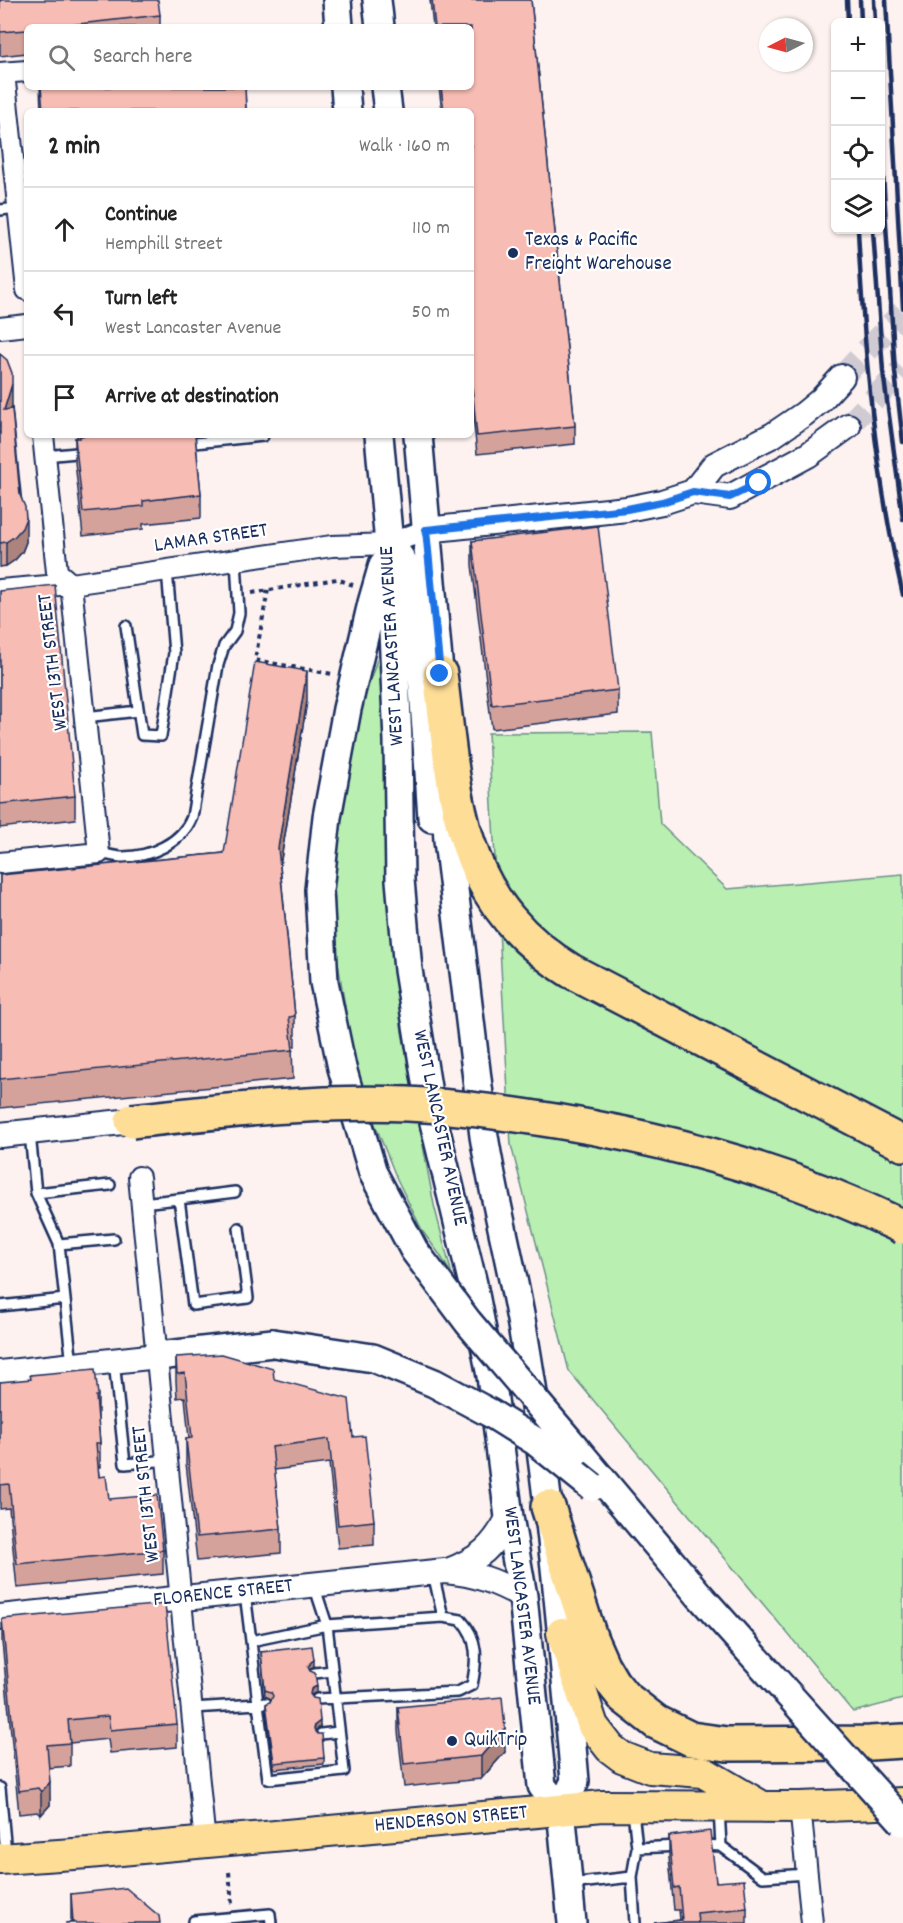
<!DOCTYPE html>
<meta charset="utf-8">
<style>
:root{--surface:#fff;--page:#f6f6f6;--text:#222;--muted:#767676;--line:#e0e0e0}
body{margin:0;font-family:Dekko,sans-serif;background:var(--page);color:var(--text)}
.controls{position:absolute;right:18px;top:18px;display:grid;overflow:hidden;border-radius:9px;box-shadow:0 2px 4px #0004}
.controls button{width:54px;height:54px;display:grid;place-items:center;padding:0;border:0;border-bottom:2px solid var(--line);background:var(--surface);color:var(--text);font:30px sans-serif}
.compass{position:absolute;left:759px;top:18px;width:54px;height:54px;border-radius:50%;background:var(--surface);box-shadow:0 2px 4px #0004;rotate:264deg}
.stop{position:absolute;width:18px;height:18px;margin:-14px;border:4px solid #1a73e8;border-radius:50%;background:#fff}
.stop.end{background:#1a73e8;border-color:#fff;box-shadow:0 2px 6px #0008}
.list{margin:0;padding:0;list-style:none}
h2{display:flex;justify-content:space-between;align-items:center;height:78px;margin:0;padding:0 24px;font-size:26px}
h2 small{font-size:20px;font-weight:400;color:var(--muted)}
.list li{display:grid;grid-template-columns:39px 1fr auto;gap:18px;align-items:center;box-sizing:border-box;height:84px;padding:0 24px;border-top:2px solid var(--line)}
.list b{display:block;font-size:22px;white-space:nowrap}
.list p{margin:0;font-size:20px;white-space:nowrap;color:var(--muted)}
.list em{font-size:20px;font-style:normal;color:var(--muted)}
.icon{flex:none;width:33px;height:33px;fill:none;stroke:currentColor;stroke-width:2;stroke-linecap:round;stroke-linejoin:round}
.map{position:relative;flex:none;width:903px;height:1923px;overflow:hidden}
.search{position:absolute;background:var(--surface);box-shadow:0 2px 4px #0004;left:24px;top:24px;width:450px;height:66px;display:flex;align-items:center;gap:15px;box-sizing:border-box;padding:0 21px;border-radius:9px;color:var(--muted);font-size:22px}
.panel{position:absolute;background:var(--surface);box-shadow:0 2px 4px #0004;left:24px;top:108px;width:450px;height:330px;border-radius:9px}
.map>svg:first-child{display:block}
.green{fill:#b9efb1;stroke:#6a8f88;stroke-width:1.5}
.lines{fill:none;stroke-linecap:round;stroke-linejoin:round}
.tertiary-tunnel{stroke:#d0cbd3;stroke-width:24;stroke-dasharray:24 12;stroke-linecap:butt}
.service-casing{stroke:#1b2f5e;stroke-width:14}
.minor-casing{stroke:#1b2f5e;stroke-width:24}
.tertiary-casing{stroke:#1b2f5e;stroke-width:28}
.secondary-casing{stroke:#1b2f5e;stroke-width:32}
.primary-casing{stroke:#1b2f5e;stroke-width:34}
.motorway-casing{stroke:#1b2f5e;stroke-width:38}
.path{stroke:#1b2f5e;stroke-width:4;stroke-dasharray:4.5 4.5;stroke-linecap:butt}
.service{stroke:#fff;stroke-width:9}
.minor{stroke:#fff;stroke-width:20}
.tertiary{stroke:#fff;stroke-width:24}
.secondary{stroke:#fff;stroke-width:27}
.primary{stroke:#fedd96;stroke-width:30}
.motorway{stroke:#fedd96;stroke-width:33}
.rail{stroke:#1b2f5e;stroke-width:4.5}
.secondary-bridge-casing{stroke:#1b2f5e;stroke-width:32;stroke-linecap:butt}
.motorway-bridge-casing{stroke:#1b2f5e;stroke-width:38;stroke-linecap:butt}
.secondary-bridge{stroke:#fff;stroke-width:27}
.motorway-bridge{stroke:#fedd96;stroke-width:33}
.wall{fill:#d4a29a;stroke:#1b2f5e;stroke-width:1.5}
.shaded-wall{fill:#ad847d;stroke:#1b2f5e;stroke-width:1.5}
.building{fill:#f7bcb3;stroke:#1b2f5e;stroke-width:1.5}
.route{stroke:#1a73e8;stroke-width:8}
.poi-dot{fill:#1b2f5e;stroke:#fff;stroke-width:2}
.labels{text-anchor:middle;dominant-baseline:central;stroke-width:4.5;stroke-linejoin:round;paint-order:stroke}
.poi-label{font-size:21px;fill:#1b2f5e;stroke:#fff;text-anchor:start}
.street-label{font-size:21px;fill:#1b2f5e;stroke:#fff}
</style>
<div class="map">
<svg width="903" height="1923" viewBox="0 0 903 1923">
<rect width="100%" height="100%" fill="#fdf2f0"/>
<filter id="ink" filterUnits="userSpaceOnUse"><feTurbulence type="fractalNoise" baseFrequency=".0167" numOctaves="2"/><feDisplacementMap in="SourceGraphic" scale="12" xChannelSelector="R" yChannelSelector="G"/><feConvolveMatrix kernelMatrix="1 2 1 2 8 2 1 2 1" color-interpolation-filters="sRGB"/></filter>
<g filter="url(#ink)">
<!-- green -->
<path class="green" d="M384 639 392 940 402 1032 434 1205 452 1275 440 1255 423 1232 397 1179 360 1087 353 1056 337 957 334 887 337 833 360 711Z
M652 732 660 824 727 889 903 874V1699L853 1712 569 1371 511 1145 488 733Z"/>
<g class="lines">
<!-- tertiary-tunnel -->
<path class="tertiary-tunnel" d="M842 377 903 312
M848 426 903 369"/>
<!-- service casing -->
<g class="service-casing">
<path id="service" d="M0 210 18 208
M185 444 263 436
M45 456 87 452
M126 626 142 735 161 736 174 653 167 570
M85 717 138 711
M99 853C107 854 115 857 123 857 150 857 182 843 192 817L218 665 224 646 235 631 239 613 236 560
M30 1134 36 1193 59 1244 72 1365
M36 1193 110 1185
M179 1199 235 1192
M141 1203 179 1199 193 1305 248 1298 239 1228
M59 1244 114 1239
M0 1306 65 1299
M114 1361 125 1464 168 1460
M433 1573 443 1617
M314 1585 327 1625 443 1617 461 1620C479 1639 477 1661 472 1685L458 1692 317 1699
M245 1593 251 1641
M315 1673 332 1671
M192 1708 258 1704 268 1779 344 1771 327 1625 251 1641 258 1704 266 1703
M321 1734 339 1732
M0 1788 6 1853
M719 1809 721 1846
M633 1811 637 1848 679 1846
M702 1845 721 1846 763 1877 807 1874
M632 1877 635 1923
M570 1884 632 1877 637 1848
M194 1923V1921L270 1914 271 1923"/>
</g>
<!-- minor casing -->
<g class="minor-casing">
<path id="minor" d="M0 73 27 71
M4 73 27 290
M0 328 27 325
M0 590 71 584 332 546 389 544 426 530
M0 863 99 853 71 584 57 572 43 435
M139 1177 205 1843
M800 1807 812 1923"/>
</g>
<!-- tertiary casing -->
<g class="tertiary-casing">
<path id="tertiary" d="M693 492 714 465 773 435 804 414 821 400 842 377
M426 530 627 509 662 502 693 492 730 497 808 455 848 426
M0 1135 132 1121
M0 1373 158 1356
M448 1571C480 1559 493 1547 509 1517
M0 1617 445 1571C477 1574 495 1581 523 1596"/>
</g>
<!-- secondary casing -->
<g class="secondary-casing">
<path id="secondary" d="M337 0 339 27
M377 0 380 27
M345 87 347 111
M385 87 388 111
M379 435 389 544 398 741 400 880 408 970 430 1106 473 1284 491 1376 509 1517 523 1596 542 1786 561 1809
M418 435 441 694
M396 552C416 576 415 614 419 644 425 702 428 760 432 818
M445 792 448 840 484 1136C495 1204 513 1270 524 1337 549 1484 562 1633 575 1781L561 1809 572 1923
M373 1173 342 1068 324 982 319 890 327 817 347 709 372 603 383 565
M158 1356 273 1343
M578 1451 699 1595"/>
</g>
<!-- primary casing -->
<g class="primary-casing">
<path id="primary" d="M562 1633 593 1726 610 1748 622 1757 650 1768 703 1772 761 1806
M0 1859 88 1853 603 1806 800 1807 903 1803"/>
</g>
<!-- motorway casing -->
<g class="motorway-casing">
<path id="motorway" d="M440 674C456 796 454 900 571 971L903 1144
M548 1507 591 1640 602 1665 612 1682 624 1697 656 1722 691 1739 727 1744 870 1743 903 1741"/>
</g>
<!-- path -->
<path class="path" d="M268 590 255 660 332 674
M252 593 337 579 353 585
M229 1872 232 1904"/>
<!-- service -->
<use href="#service" class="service"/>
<!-- minor -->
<use href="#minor" class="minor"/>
<!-- tertiary -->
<use href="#tertiary" class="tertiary"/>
<!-- secondary -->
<use href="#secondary" class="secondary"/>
<!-- primary -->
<use href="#primary" class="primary"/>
<!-- motorway -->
<use href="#motorway" class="motorway"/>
<!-- rail -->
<path class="rail" d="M847 0 848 22
M860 0 861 22
M874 0 875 22
M886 0 903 308
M880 125 895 372 903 442
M858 230C864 352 875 475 903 595
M873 230 883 371 903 519"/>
<!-- secondary-bridge casing -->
<g class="secondary-bridge-casing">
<path id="secondary-bridge" d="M373 1173 414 1250 468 1322 578 1451
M273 1343 373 1358 434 1383 490 1413 535 1441 592 1487
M699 1595 903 1822"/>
</g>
<!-- motorway-bridge casing -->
<g class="motorway-bridge-casing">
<path id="motorway-bridge" d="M132 1121C224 1111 316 1100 408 1104 449 1106 490 1111 530 1117 659 1136 786 1170 903 1227"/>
</g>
<!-- secondary-bridge -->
<use href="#secondary-bridge" class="secondary-bridge"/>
<!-- motorway-bridge -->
<use href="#motorway-bridge" class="motorway-bridge"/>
</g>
<!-- wall -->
<path class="wall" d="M0 0 160 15V27H27V53L0 56Z
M430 0H531L575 426V444L477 454 471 396V111H442L439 87H471V27H433Z
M40 87H245L246 111H41Z
M0 354 12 407 26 542 22 552 15 560 6 566 0 567Z
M77 435H195L201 494V518L143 524V529L83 536 75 462V438H77Z
M472 541 618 690V714L492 729 472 565Z
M0 591 75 796V819L0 828Z
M307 701 280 866 295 1016V1046H292L293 1079 0 1108V875L224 853Z
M176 1357 274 1379 353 1437 374 1521V1545L338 1548 329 1463 274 1470 281 1529V1553L197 1561 186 1463V1439H189L185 1397 177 1398 176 1381Z
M0 1382 98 1395V1419L100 1443V1467H98L99 1477 109 1499 163 1550V1574L17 1588 9 1508 0 1509Z
M2 1619 177 1724V1747L110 1753 108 1739 70 1743V1766L48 1768 50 1805 41 1815 38 1812 19 1814 2 1642Z
M261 1652 314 1666 311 1668 310 1670 317 1692 311 1695 320 1727 316 1731 324 1758V1764L274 1769 266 1710V1704L270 1702 271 1700V1699L265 1696Z
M398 1707 505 1752 481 1779 404 1787 398 1731Z
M669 1836 716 1882 747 1908V1923H654L680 1920 679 1910H674L669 1858Z
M71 1894 160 1923 71 1922Z"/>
<!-- shaded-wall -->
<path class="shaded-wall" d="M12 384V407L4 433V410Z
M26 518V542L22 552 15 560 6 566V542Z
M307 671V701L278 877V848Z
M314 1660V1666L311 1668 308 1673V1667L311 1662Z
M317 1686V1692L311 1695 310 1694 311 1689Z
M320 1721V1727L315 1731 314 1735 315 1725Z
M505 1728V1752L481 1779V1756Z
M50 1782V1805L41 1815V1792Z"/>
<!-- building -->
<path class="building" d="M0 0H158L160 15 51 27H27V30L0 32Z
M432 0H531L575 426 477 436 471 377V111H444L441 87H471V27H435Z
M41 87H245L246 111H43Z
M0 354 7 360 12 373V384L4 410 12 409 20 495 25 507 26 518 22 528 15 536 6 542 0 543Z
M90 435H195L201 494 143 501V506L83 512 75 438H80V436Z
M598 526 618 690 492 705 472 541Z
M55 585 75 796 0 804V591Z
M255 662 307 671 278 848 295 1016 289 1017 293 1050 0 1079V875L224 853Z
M222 1354 273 1369 274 1379 349 1399 353 1437 365 1436 374 1521 338 1525 329 1439 272 1447 281 1529 197 1537 186 1439 192 1438 185 1373 177 1374 176 1357Z
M95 1369 98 1395 96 1396 100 1443H96L99 1477 106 1476 109 1499 157 1495 163 1550 17 1564 9 1484 0 1485V1382L31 1379 30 1375Z
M165 1604 177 1724 110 1730 108 1716 68 1720 70 1743 47 1745 50 1782 41 1792 38 1788 19 1791 2 1619Z
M312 1646 314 1660 311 1662 308 1667 310 1671 315 1673 317 1686 311 1689 310 1694 313 1698 318 1699 320 1721 315 1725 314 1729 318 1734H322L324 1758 274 1763 266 1704 270 1702 273 1696 271 1692 265 1690 261 1652Z
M502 1697 505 1728 481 1756 404 1764 398 1707Z
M710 1831 716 1882 744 1880 747 1908 697 1913 698 1923H654L682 1920 679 1887 674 1888 669 1836Z
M126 1888 159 1916 160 1923H65L73 1922 71 1894Z"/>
</g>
<g class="lines" filter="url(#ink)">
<!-- route -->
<path class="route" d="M440 674 426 530 627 509 662 502 693 492 730 497 759 483"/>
</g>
<!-- markers -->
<g class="poi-dot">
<circle cx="513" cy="253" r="6"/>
<circle cx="452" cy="1741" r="6"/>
</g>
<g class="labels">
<!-- poi labels -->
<g class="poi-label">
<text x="525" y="241">Texas &amp; Pacific<tspan x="525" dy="24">Freight Warehouse</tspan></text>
<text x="464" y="1741">QuikTrip</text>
</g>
<!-- street labels -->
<g class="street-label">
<text transform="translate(211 539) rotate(-8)">LAMAR STREET</text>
<text transform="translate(393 646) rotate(-93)">WEST LANCASTER AVENUE</text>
<text transform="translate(54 662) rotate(-97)">WEST 13TH STREET</text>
<text transform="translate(439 1128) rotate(78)">WEST LANCASTER AVENUE</text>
<text transform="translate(147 1494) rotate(-96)">WEST 13TH STREET</text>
<text transform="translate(223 1594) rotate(-6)">FLORENCE STREET</text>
<text transform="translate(521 1606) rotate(83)">WEST LANCASTER AVENUE</text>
<text transform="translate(451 1820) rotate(-5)">HENDERSON STREET</text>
</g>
</g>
</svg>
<div class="controls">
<button>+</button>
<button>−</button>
<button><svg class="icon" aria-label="locate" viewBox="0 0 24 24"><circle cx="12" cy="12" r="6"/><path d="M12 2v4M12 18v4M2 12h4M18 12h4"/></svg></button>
<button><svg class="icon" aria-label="layers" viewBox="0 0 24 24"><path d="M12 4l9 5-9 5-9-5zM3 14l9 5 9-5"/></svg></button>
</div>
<svg class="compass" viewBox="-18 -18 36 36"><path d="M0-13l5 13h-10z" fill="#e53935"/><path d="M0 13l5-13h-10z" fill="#767676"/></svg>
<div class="stop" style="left:759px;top:483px"></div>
<div class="stop end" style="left:440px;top:674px"></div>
<div class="search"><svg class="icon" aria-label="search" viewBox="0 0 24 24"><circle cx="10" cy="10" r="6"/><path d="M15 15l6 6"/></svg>Search here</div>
<section class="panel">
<h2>2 min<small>Walk · 160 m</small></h2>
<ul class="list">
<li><svg class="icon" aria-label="ahead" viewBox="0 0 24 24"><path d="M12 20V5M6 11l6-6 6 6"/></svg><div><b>Continue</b><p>Hemphill Street</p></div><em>110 m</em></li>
<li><svg class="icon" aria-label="left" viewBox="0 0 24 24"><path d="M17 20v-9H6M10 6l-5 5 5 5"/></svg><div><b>Turn left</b><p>West Lancaster Avenue</p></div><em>50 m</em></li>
<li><svg class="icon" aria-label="arrive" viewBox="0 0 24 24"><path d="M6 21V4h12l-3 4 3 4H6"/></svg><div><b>Arrive at destination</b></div></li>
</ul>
</section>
</div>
